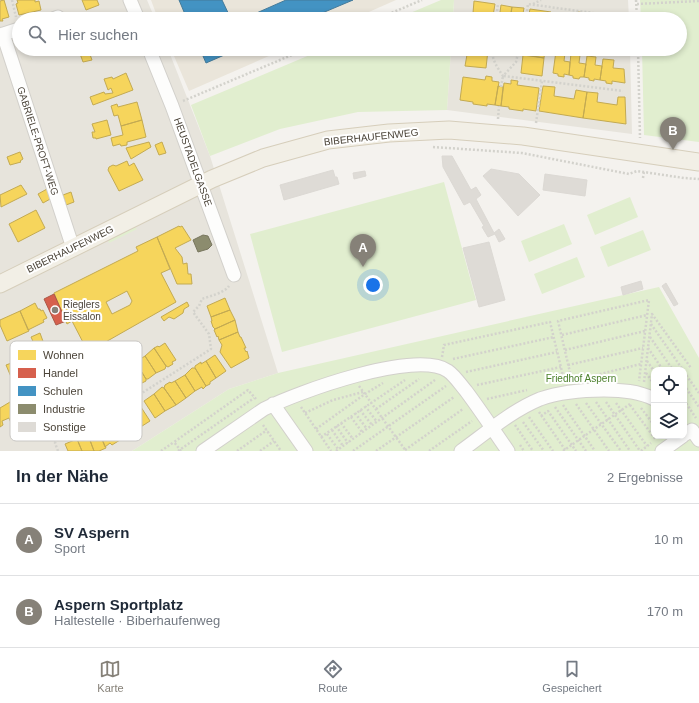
<!DOCTYPE html>
<html lang="de">
<meta charset="utf-8">
<style>
:root{--surface:#fff;--page:#f6f6f7;--text:#1f2937;--muted:#747a83;--line:#e0e1e3;--accent:#868178}
body{margin:0;font-family:Arial,sans-serif;background:var(--page);color:var(--text)}
.controls{position:absolute;right:12px;bottom:12px;display:grid;overflow:hidden;border-radius:8px;box-shadow:0 2px 6px #0003}
.controls button{width:36px;height:36px;display:grid;place-items:center;padding:0;border:0;border-bottom:1px solid var(--line);background:var(--surface);color:var(--text);font:20px sans-serif}
.you{position:absolute;left:373px;top:285px;width:14px;height:14px;margin:-10px;border:3px solid #fff;border-radius:50%;background:#1a73e8;box-shadow:0 0 0 6px #1a73e833}
.badge{display:grid;place-items:center;width:26px;height:26px;border-radius:50%;background:var(--accent);color:#fff;font-size:13px;font-weight:700}
.pin{position:absolute;translate:-50% -33px;filter:drop-shadow(0 1px 2px #0008)}
.pin::after{content:'';position:absolute;top:21px;width:14px;height:12px;background:inherit;clip-path:polygon(0 0,100% 0,50% 100%)}
.list{margin:0;padding:0;list-style:none}
h2{display:flex;justify-content:space-between;align-items:center;height:52px;margin:0;padding:0 16px;font-size:17px}
h2 small{font-size:13px;font-weight:400;color:var(--muted)}
.list li{display:grid;grid-template-columns:26px 1fr auto;gap:12px;align-items:center;box-sizing:border-box;height:72px;padding:0 16px;border-top:1px solid var(--line)}
.list b{display:block;font-size:15px;white-space:nowrap}
.list p{margin:0;font-size:13px;white-space:nowrap;color:var(--muted)}
.list em{font-size:13px;font-style:normal;color:var(--muted)}
.icon{flex:none;width:22px;height:22px;fill:none;stroke:currentColor;stroke-width:2;stroke-linecap:round;stroke-linejoin:round}
.map{position:relative;flex:none;width:699px;height:451px;overflow:hidden}
.search{position:absolute;background:var(--surface);box-shadow:0 2px 6px #0003;left:12px;right:12px;top:12px;height:44px;display:flex;align-items:center;gap:10px;box-sizing:border-box;padding:0 14px;border-radius:22px;color:var(--muted);font-size:15px}
.sheet{height:196px;background:var(--surface)}
nav{display:flex;justify-content:space-around;align-items:center;box-sizing:border-box;height:56px;border-top:1px solid var(--line);background:var(--surface);font-size:11px;color:var(--muted)}
nav a{display:grid;justify-items:center;gap:2px}
nav .on{color:var(--accent)}
.map>svg:first-child{display:block}
.residential{fill:#e7e4dc}
.education{fill:#eae5da}
.green{fill:#e1eecf;fill-rule:evenodd}
.homes{fill:#f6d55c;stroke:#c3aa52;fill-rule:evenodd}
.shops{fill:#d6604d;stroke:#ac5847}
.schools{fill:#4393c3;stroke:#457b9a}
.industry{fill:#8c8c6e;stroke:#78765e}
.building{fill:#dedbd6;stroke:#dcd9d4}
.lines{fill:none;stroke-linecap:round;stroke-linejoin:round}
.minor-casing{stroke:#d2d0cb;stroke-width:15}
.major-casing{stroke:#d6cebb;stroke-width:19}
.path{stroke:#d3d2cc;stroke-width:2.5;stroke-dasharray:2 2;stroke-linecap:butt}
.minor{stroke:#fdfdfc;stroke-width:13}
.major{stroke:#f2efe6;stroke-width:17}
.poi-dot{fill:#868178;stroke:#fff;stroke-width:1.5}
.labels{text-anchor:middle;dominant-baseline:central;stroke-width:4;stroke-linejoin:round;paint-order:stroke}
.street-label{font-size:10px;fill:#4b4439;stroke:#fff}
.poi-label{font-size:10px;fill:#4b4439;stroke:#fff;text-anchor:start}
.park-label{font-size:10px;fill:#4a7f2a;stroke:#fff}
.key{fill:#fff;stroke:#c9c7c4;stroke-width:1}
.key-label{font-size:11px;fill:#4b4439}
</style>
<div class="map">
<svg width="699" height="451" viewBox="0 0 699 451">
<rect width="100%" height="100%" fill="#f4f2ee"/>
<!-- residential -->
<path class="residential" d="M0 0H147L155 19H19V49H168L210 156 278 373 229 389 132 451H0Z
M454 0H628L629 19H453Z
M451 49H630L632 134 447 110Z"/>
<!-- education -->
<path class="education" d="M151 0H396L353 19H158Z
M171 49H285L189 91Z"/>
<!-- green -->
<path class="green" d="M441 0H454L453 19H396Z
M640 0H699V142L644 135 642 49H680V19H641Z
M324 49H451L447 110 358 112 280 129 210 156 191 105Z
M444 182 476 300 282 352 250 234Z
M630 197 638 217 595 235 587 215Z
M564 224 572 244 529 262 521 241Z
M134 227 137 229 109 243 108 240Z
M643 230 651 250 608 267 600 247Z
M577 257 585 277 542 294 534 274Z
M659 287 699 358V451H132L229 389 278 373ZM654 370H684V436H654Z"/>
<!-- homes -->
<path class="homes" d="M4 0 9 17 2 19 3 21H0V1Z
M17 0H35V2L39 1 41 10 19 15 16 4 18 3Z
M82 0H97L99 5 86 10Z
M474 1 495 4 493 16 473 13Z
M501 5 512 7 510 19H499Z
M512 7 524 8 522 19H510Z
M530 9 551 12 550 19H528Z
M578 12 586 13 585 19H577Z
M473 13 493 16V19H472Z
M625 13 624 19H615L622 16Z
M593 14 601 15V19H592Z
M561 16 577 18V19H561Z
M88 49 92 60 83 62 79 51Z
M96 49H108L97 53Z
M468 49 488 50 486 68 465 66Z
M528 49H545L544 58 527 55Z
M556 51 565 53 564 61 570 62 569 75 564 74V77L558 76V74L553 73Z
M571 53 580 55 579 63 586 64 584 77H580L579 79 573 78V76L569 75Z
M523 55 544 58 542 76 521 73Z
M587 56 596 57 595 65 602 66 600 80 594 79V81L589 80V78L584 77Z
M603 59 614 60 613 68 624 69 625 83 612 81V84L606 83V81L600 80Z
M126 73 133 90 93 105 90 97 104 92 105 94 113 93 111 88 108 90 104 79 112 77 113 79Z
M486 76 492 77V81L499 82 495 105 487 104V106L473 104V102L460 100 463 77 485 80Z
M511 80 518 81 517 85 539 88 536 111 523 109V111L509 109V107L501 106 504 83 511 84Z
M498 86 503 87 501 106 495 105Z
M543 86 555 87 554 96 574 99 576 90 587 92 583 118 539 111Z
M587 92 598 93 597 102 617 105 618 97H625L626 124 583 118Z
M137 102 142 120 121 126 118 115 114 116 111 106 117 104 118 107Z
M107 120 111 135 96 139V138H93L92 132H95L92 124Z
M142 120 146 137 127 142V145L121 146 120 144 113 146 111 138 123 135 121 126Z
M149 142 151 147 131 159 126 148Z
M162 142 166 153 159 155 155 145Z
M20 152 23 159 20 161 21 162 10 165 7 157Z
M127 161 129 166 134 163 143 180 119 191 108 170 109 167 113 165 116 166Z
M21 185 27 194 1 207 0 195Z
M47 189 52 198 43 203 38 194Z
M71 192 74 202 66 205 63 195Z
M36 210 45 228 18 242 9 224Z
M179 226 180 227 182 226 191 240 175 248 182 257 183 264 187 263 188 274H191L192 284H177L157 237Z
M157 237 170 269 161 273 176 302 88 352 72 321 67 324 54 293 138 251 136 247ZM127 291 132 301 130 305 112 314 106 302Z
M225 298 230 310 211 317 207 306Z
M187 302 189 306 184 309 183 313 174 319 169 317 164 321 161 317Z
M35 303 38 309H40L41 311 43 310 47 318 43 320 44 322 28 330 20 311Z
M230 310 235 320 215 329 213 327 211 321H212L211 317Z
M20 311 29 331 7 341 0 325V320Z
M235 320 238 332 219 340 218 336 217 337 214 330 215 329Z
M238 332 240 337H241L246 348H244L246 352 247 351 249 358 231 368 220 352 222 345 219 340Z
M40 333 44 344 36 348 31 337Z
M165 343 176 360 172 362 173 364 168 367 166 366 154 348 158 346 159 347Z
M154 348 166 366 165 369 156 373 145 356Z
M33 355 41 373 14 384 6 365Z
M215 355 226 371 216 378 206 361Z
M145 356 156 373 148 379H146L135 361 138 359 139 360Z
M135 361 146 379V381L136 386 125 369 131 365 130 364Z
M206 361 216 378 210 382V384L206 386 195 368V366L201 362V364Z
M192 368H195L206 386 203 389 202 387 195 391 185 375Z
M185 375 195 391 186 398 175 381Z
M175 381 186 398 176 405 164 388 165 385 170 382 171 383Z
M162 387 164 388 176 405 165 411 154 394Z
M154 394 165 411 155 418 144 401Z
M15 399 26 425 14 430 9 418 2 421 3 425 0 427V408Z
M139 404 150 421 139 428 128 411Z
M109 424 120 440 112 445 110 443 105 447 98 430Z
M94 430V432L98 430 106 448 99 451H94L88 435V432Z
M86 433 88 435 94 451H82L77 439 81 437 80 436Z
M77 439 82 451H68L65 444Z"/>
<!-- shops -->
<path class="shops" d="M54 294 66 321 56 325 44 299Z"/>
<!-- schools -->
<path class="schools" d="M179 0H222L231 19H187Z
M286 0H353L308 19H243Z
M200 49H238L206 63Z"/>
<!-- industry -->
<path class="industry" d="M203 235 208 236 212 245 208 249 198 252 193 240Z"/>
<!-- building -->
<path class="building" d="M442 156H452L471 190 476 187 481 195 476 199 494 233 499 229 505 239 499 242 495 234 488 237 482 227 484 226 470 202 464 205 443 167Z
M491 169 519 174 540 195 518 216 483 176Z
M333 170 335 177H337L339 184 284 200 280 185Z
M365 171 366 176 354 179 353 173Z
M545 174 587 180 585 196 543 190Z
M489 242 505 300 479 307 463 248Z
M641 281 643 289 623 295 621 287Z
M666 283 678 304 674 306 662 286Z"/>
<g class="lines">
<!-- minor casing -->
<g class="minor-casing">
<path id="minor" d="M130 0 138 19
M53 19 58 17
M3 34 73 248
M0 35 19 29
M149 49 172 106 234 275
M273 404 306 451
M684 435 692 430 699 440
M203 451 264 409C298 392 416 349 448 371 455 376 460 384 466 391 481 411 494 431 508 451
M461 451C486 433 511 411 540 399 560 392 582 390 604 390 621 390 638 391 654 399
M662 451 683 436"/>
</g>
<!-- major casing -->
<g class="major-casing">
<path id="major" d="M0 284 212 179 263 158 328 140 389 133 449 130 523 136 699 162"/>
</g>
<!-- path -->
<path class="path" d="M12 0 16 17
M636 0 637 19
M533 4 541 0
M637 4 699 1
M377 19 422 0
M496 19 498 4
M526 19 528 4 615 16
M492 49C492 60 497 67 503 76L516 62 519 49
M638 49 640 138
M501 87 503 76 623 91
M183 101 306 49
M498 119 499 106
M536 123 542 81
M433 147 522 153 629 174 637 171 684 178 699 179
M643 178 644 171
M651 324 683 370
M562 335 647 315
M650 337 673 370
M648 348 663 370
M565 350 645 331
M442 357 444 345 550 322 564 380
M453 359 554 337
M647 361 654 371
M568 365 643 348
M466 372 557 352
M684 372 699 393
M646 373 654 384
M588 377 641 364
M572 381 558 321 649 300 639 381
M644 382 652 314 691 368
M477 385 561 367
M684 385 699 407
M359 386 406 451
M487 399 527 390
M684 400 696 418
M596 402 630 451
M606 402 640 451
M586 403 621 451
M616 403 647 446
M576 404 609 451
M563 405 595 451
M630 405 656 440
M365 406 377 422
M301 407 331 451
M555 407 586 451
M641 408 654 425
M376 409 419 379
M360 410 372 425
M539 412 566 451
M305 413 333 400 363 392
M355 413 367 429
M541 416 548 411 576 451
M351 417 362 432
M529 417 553 451
M523 422 544 451
M341 423 353 439
M263 425 281 451
M515 425 533 451
M336 426 348 443
M316 429 365 394 383 383
M332 430 343 446
M327 434 338 449
M321 437 405 380
M520 445 524 451
M405 450 463 409
M58 451 55 443 57 437 95 423 211 349 209 334 193 312 199 306 202 299C210 296 224 293 229 286
M161 451 174 442
M178 451 254 398
M181 451 174 442 248 390 256 399
M237 451 267 430
M260 451 274 441
M336 451 435 380
M353 451 446 386
M376 451 454 397
M429 451 472 421
M563 451 630 404
M641 451 651 443"/>
<!-- minor -->
<use href="#minor" class="minor"/>
<!-- major -->
<use href="#major" class="major"/>
</g>
<!-- markers -->
<circle class="poi-dot" cx="55" cy="310" r="4"/>
<g class="labels">
<!-- street labels -->
<g class="street-label">
<text transform="translate(371 137) rotate(-6)">BIBERHAUFENWEG</text>
<text transform="translate(38 141) rotate(72)">GABRIELE-PROFT-WEG</text>
<text transform="translate(193 162) rotate(70)">HEUSTADELGASSE</text>
<text transform="translate(70 249) rotate(-26)">BIBERHAUFENWEG</text>
</g>
<!-- poi labels -->
<g class="poi-label">
<text x="63" y="304">Rieglers<tspan x="63" dy="12">Eissalon</tspan></text>
</g>
<!-- park labels -->
<g class="park-label">
<text x="581" y="378">Friedhof Aspern</text>
</g>
</g>
<!-- legend -->
<rect x="10" y="341" width="132" height="100" rx="6" class="key"/>
<rect x="18" y="350" width="18" height="10" fill="#f6d55c"/>
<rect x="18" y="368" width="18" height="10" fill="#d6604d"/>
<rect x="18" y="386" width="18" height="10" fill="#4393c3"/>
<rect x="18" y="404" width="18" height="10" fill="#8c8c6e"/>
<rect x="18" y="422" width="18" height="10" fill="#dedbd6"/>
<g class="key-label">
<text x="43" y="359">Wohnen</text>
<text x="43" y="377">Handel</text>
<text x="43" y="395">Schulen</text>
<text x="43" y="413">Industrie</text>
<text x="43" y="431">Sonstige</text>
</g>
</svg>
<div class="controls">
<button><svg class="icon" aria-label="locate" viewBox="0 0 24 24"><circle cx="12" cy="12" r="6"/><path d="M12 2v4M12 18v4M2 12h4M18 12h4"/></svg></button>
<button><svg class="icon" aria-label="layers" viewBox="0 0 24 24"><path d="M12 4l9 5-9 5-9-5zM3 14l9 5 9-5"/></svg></button>
</div>
<div class="you"></div>
<div class="pin badge" style="left:363px;top:267px">A</div>
<div class="pin badge" style="left:673px;top:150px">B</div>
<div class="search"><svg class="icon" aria-label="search" viewBox="0 0 24 24"><circle cx="10" cy="10" r="6"/><path d="M15 15l6 6"/></svg>Hier suchen</div>
</div>
<section class="sheet">
<h2>In der Nähe<small>2 Ergebnisse</small></h2>
<ul class="list">
<li><span class="badge">A</span><div><b>SV Aspern</b><p>Sport</p></div><em>10 m</em></li>
<li><span class="badge">B</span><div><b>Aspern Sportplatz</b><p>Haltestelle · Biberhaufenweg</p></div><em>170 m</em></li>
</ul>
</section>
<nav>
<a class="on"><svg class="icon" aria-label="map" viewBox="0 0 24 24"><path d="M3 6l6-2 6 2 6-2v14l-6 2-6-2-6 2zM9 4v14M15 6v14"/></svg>Karte</a>
<a><svg class="icon" aria-label="directions" viewBox="0 0 24 24"><path d="M12 3l9 9-9 9-9-9zM9 14v-3h6M13 9l2 2-2 2"/></svg>Route</a>
<a><svg class="icon" aria-label="saved" viewBox="0 0 24 24"><path d="M7 4h10v16l-5-4-5 4z"/></svg>Gespeichert</a>
</nav>
